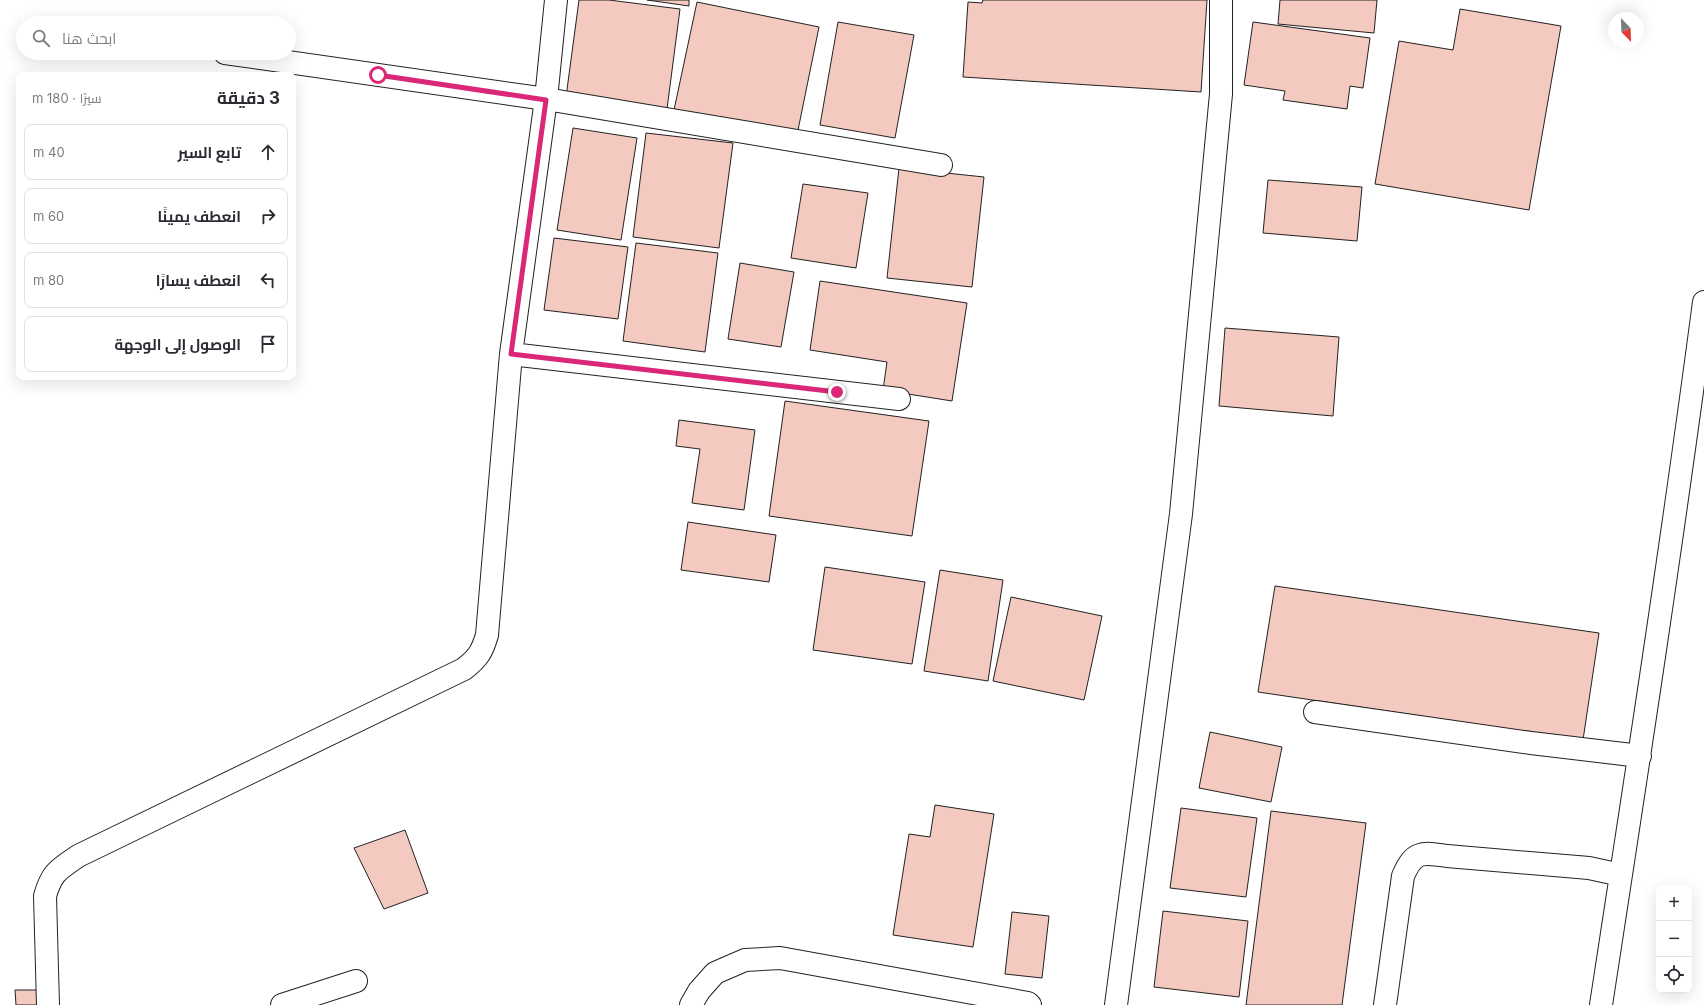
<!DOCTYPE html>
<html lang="ar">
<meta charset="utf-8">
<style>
:root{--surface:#fff;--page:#f7f7f7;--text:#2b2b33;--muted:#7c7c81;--line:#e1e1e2}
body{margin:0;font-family:Inter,Cairo,sans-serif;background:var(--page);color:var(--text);direction:rtl}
.controls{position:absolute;right:12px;bottom:12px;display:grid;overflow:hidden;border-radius:8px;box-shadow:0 4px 16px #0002}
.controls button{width:36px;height:36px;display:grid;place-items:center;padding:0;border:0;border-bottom:1px solid var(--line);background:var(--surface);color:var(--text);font:20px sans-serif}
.compass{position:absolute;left:1608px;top:12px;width:36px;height:36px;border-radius:50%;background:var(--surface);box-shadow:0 4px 16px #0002;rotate:157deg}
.stop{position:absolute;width:12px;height:12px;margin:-9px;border:3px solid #db2777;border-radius:50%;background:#fff}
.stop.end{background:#db2777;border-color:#fff;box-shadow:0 1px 4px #0008}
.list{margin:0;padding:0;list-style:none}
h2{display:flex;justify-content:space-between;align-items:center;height:52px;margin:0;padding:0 16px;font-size:17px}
h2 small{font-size:13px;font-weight:400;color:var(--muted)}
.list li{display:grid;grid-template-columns:26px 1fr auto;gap:12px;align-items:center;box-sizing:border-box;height:56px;margin:0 8px 8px;padding:0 8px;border:1px solid var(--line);border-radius:8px}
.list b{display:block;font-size:15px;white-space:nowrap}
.list em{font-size:13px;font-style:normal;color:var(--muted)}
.icon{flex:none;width:22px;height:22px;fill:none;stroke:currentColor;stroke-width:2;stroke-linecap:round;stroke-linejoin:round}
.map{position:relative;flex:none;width:1704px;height:1005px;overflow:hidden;direction:ltr}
.search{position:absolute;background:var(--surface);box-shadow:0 4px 16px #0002;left:16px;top:16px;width:280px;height:44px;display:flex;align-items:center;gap:10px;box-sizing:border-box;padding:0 14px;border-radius:22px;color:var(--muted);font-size:15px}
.panel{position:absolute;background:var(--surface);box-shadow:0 4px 16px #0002;left:16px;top:72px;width:280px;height:308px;border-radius:8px;direction:rtl}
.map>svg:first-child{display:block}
.building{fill:#f3c9c0;stroke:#222}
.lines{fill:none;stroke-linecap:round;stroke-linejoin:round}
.minor-casing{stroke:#222;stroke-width:24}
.minor{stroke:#fff;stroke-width:22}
.route{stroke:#db2777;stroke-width:5}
</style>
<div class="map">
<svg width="1704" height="1005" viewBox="0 0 1704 1005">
<rect width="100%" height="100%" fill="#fff"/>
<!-- building -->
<path class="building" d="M579 0H609L680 9 667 109 566 97Z
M647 0H689V6Z
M983 0H1207L1201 92 963 77 968 2 982 3Z
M1280 0H1377L1374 33 1278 24Z
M697 2 819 27 797 135 674 110Z
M1460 9 1561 26 1529 210 1375 184 1399 41 1453 50Z
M838 22 914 35 895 138 820 125Z
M1253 22 1370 38 1363 88 1350 86 1347 109 1283 100 1285 91 1244 85Z
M573 128 637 138 621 240 557 230Z
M646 133 733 143 719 248 633 237Z
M899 168 984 177 972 287 887 278Z
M1268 180 1362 187 1357 241 1263 233Z
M803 184 868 193 856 268 791 258Z
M554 238 628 247 618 319 544 310Z
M636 243 718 253 705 352 623 341Z
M740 263 794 272 781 347 728 339Z
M820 281 967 303 952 401 883 390 887 362 810 350Z
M1225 328 1339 337 1333 416 1219 406Z
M785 401 929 421 912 536 769 516Z
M679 420 755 430 744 510 692 503 700 449 676 446Z
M688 522 776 535 769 582 681 570Z
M825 567 925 582 912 664 813 650Z
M940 570 1003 580 988 681 924 671Z
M1275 586 1599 633 1583 740 1258 692Z
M1011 597 1102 616 1084 700 993 681Z
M1210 732 1282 747 1271 802 1199 788Z
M935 805 994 814 973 947 893 935 909 834 930 837Z
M1181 808 1257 818 1246 897 1170 888Z
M1271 811 1366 823 1342 1005H1246Z
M405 830 428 893 384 909 354 848Z
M1163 911 1248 921 1239 997 1154 987Z
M1012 912 1049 916 1042 978 1005 974Z
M15 990H43V1005H16Z"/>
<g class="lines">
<!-- minor casing -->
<g class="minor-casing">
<path id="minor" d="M225 53 546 99 941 165
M511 354 899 399
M1315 712 1531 743 1640 756
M48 1005 45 896C52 872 58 870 78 856L464 669C478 658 482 652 487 635L511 354 546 99 556 0
M282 1005 356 981
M691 1005 699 991 715 973 745 960 780 958 1028 1003 1030 1005
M1116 1005 1181 514 1221 94V0
M1385 1005 1403 876C1414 851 1421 852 1447 856L1589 868 1621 875
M1601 1005C1637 771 1673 537 1704 302"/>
</g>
<!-- minor -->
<use href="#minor" class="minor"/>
</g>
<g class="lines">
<!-- route -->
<path class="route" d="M378 75 546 100 511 354 837 392"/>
</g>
</svg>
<div class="controls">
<button>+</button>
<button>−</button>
<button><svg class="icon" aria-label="locate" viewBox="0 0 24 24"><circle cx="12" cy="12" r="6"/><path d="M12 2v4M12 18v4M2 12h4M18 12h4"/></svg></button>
</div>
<svg class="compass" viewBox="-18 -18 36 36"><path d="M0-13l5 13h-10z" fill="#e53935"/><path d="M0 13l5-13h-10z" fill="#7c7c81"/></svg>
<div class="stop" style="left:378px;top:75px"></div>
<div class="stop end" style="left:837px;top:392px"></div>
<div class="search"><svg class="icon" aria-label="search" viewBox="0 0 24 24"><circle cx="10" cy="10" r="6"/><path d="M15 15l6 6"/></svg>ابحث هنا</div>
<section class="panel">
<h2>3 دقيقة<small>سيرًا · 180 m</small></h2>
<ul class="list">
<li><svg class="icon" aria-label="ahead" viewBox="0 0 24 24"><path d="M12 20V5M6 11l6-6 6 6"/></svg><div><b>تابع السير</b></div><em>40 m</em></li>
<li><svg class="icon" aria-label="right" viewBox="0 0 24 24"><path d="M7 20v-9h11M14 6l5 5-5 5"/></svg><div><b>انعطف يمينًا</b></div><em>60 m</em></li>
<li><svg class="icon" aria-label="left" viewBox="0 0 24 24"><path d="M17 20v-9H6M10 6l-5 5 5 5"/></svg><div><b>انعطف يسارًا</b></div><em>80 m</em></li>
<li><svg class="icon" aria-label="arrive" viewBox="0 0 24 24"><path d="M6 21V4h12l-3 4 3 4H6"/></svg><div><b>الوصول إلى الوجهة</b></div></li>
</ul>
</section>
</div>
